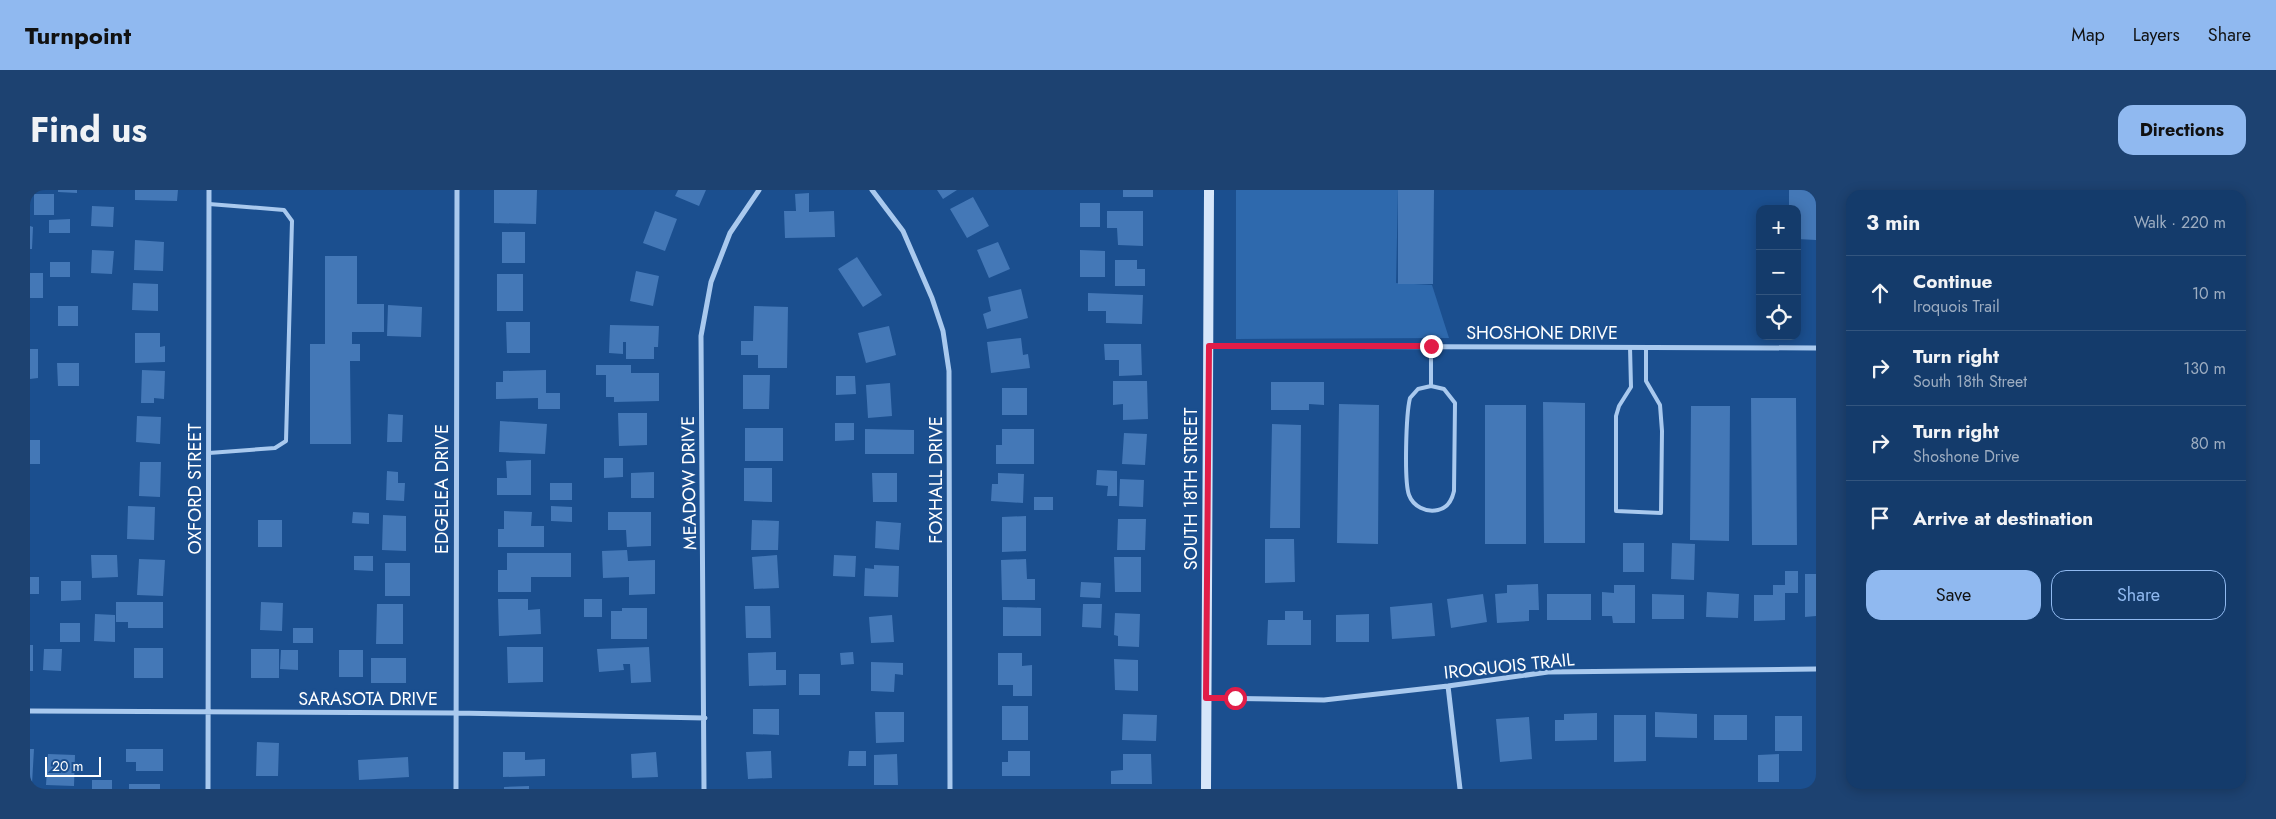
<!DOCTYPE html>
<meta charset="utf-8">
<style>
:root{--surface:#143b6b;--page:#1d4271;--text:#f1f3f6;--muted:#9dadc1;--line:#33557e;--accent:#90b9f0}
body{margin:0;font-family:Jost,sans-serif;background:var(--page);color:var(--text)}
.controls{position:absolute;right:15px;top:15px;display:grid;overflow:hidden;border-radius:10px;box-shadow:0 2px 12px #0003}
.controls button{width:45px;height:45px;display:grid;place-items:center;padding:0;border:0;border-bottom:1px solid var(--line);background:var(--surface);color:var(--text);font:25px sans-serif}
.scale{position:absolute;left:15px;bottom:12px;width:56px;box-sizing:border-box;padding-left:5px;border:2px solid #fff;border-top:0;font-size:14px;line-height:18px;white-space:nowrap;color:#fff;-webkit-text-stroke:4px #1b4f8f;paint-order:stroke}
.stop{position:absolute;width:15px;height:15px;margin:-11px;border:4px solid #e11d48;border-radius:50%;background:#fff}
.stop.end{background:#e11d48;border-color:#fff;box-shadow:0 1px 5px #0008}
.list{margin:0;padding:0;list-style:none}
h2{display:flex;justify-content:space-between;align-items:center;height:65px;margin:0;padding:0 20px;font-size:21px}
h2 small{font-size:16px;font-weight:400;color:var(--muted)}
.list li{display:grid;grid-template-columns:32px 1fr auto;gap:15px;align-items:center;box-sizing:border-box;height:75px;padding:0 20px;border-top:1px solid var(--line)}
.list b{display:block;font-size:19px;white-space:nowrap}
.list p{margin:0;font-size:16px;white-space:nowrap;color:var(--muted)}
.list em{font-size:16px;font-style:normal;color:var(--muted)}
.actions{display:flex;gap:10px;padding:15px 20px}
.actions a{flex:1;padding:11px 0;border:1px solid var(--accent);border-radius:15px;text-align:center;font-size:18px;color:var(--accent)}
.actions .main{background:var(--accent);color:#111}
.icon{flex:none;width:28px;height:28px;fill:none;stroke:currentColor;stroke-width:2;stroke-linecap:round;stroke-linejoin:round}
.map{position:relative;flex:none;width:1786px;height:599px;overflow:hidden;border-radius:15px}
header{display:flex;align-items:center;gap:30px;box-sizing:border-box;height:70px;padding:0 25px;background:var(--accent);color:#111}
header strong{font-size:24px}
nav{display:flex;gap:28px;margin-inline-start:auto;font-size:18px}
.intro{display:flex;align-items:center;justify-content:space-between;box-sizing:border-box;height:120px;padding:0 30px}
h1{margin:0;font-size:35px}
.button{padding:12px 22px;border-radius:15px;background:var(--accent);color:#111;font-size:18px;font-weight:700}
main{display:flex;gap:30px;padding:0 30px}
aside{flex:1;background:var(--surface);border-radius:15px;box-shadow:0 2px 12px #0003}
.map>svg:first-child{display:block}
.green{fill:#2e69ad}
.building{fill:#4478b7}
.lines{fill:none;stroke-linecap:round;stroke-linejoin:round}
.service{stroke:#a9c9ee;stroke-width:4}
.minor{stroke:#a9c9ee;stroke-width:5}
.secondary{stroke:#d6e6fa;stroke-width:10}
.route{stroke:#e11d48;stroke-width:6}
.labels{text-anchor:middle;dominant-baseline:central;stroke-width:5;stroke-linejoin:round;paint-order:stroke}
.street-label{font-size:18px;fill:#fff;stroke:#1b4f8f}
</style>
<header>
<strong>Turnpoint</strong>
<nav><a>Map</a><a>Layers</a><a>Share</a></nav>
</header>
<div class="intro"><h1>Find us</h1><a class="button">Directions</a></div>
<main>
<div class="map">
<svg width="1786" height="599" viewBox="0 0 1786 599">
<rect width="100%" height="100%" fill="#1b4f8f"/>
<!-- green -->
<path class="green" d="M1206 0H1368L1366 93 1402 95 1419 148 1206 149Z"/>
<!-- building -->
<path class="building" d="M28 0H47V3L28 2Z
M105 0H148L147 11 105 10Z
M464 0H507L506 34 464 33Z
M648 0H676L669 16 645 6Z
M907 0H927L913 9Z
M1093 0H1123V7H1093Z
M1368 0H1404L1403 94H1368Z
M1759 0H1786V50L1767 49V19H1759Z
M779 3V22L804 21 805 47 755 48 754 21H766L765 4Z
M4 4H24V25H4Z
M943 7 959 36 937 48 920 19Z
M1050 13H1070V37H1050Z
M62 16 84 17 83 37 61 36Z
M625 21 647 29 635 61 613 53Z
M1077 21H1113V56L1088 55 1087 38H1077Z
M40 29V43H19V30Z
M0 36 3 37 2 59H0Z
M472 42H495V73H472Z
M105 50 134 52 133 81 104 80Z
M968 52 980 79 959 88 947 60Z
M62 60 84 61 82 84 61 83Z
M1050 60 1075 61V87H1050Z
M295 66H327V114H354V142H322V154H330V171H320L321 254H280V154H295Z
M827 67 852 105 833 117 808 79Z
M1085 70H1107V79H1115V96H1085Z
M20 72H40V87H20Z
M606 81 629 86 623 116 600 111Z
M0 83H13V108H0Z
M467 84H493V121H467Z
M103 93 128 94V121L102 120Z
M991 99 998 128 957 139 953 124 961 121 958 107Z
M1058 103 1113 105 1112 134 1076 133V121H1058Z
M358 115 392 117 391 147 357 146Z
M28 116H48V136H28Z
M724 116 758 117 757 178H728V165H711V151H723Z
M476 132H500V163H477Z
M580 135 629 136 628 157H624V169H596V152H593V164L579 163Z
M859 136 866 165 836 173 828 143Z
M105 143H130V157L135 156V172L105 173Z
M991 148 993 165 998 164 1000 178 961 183 957 152Z
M1074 154H1111L1112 185 1089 186V170H1075Z
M0 159H8V188L0 189Z
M27 173H49V196H28Z
M566 175H601V183H629V211L584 212V207H576V185H566Z
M112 180 135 181 134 209 124 208V213H111Z
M516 180V203H530V219H508V208L466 209V192H473V181Z
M713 185H740L739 219H713Z
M806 186H825L826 204 806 205Z
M1083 191H1117L1118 229 1093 230V214L1083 215Z
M1241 192H1294V215L1279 214V220H1241Z
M860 193 862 226 838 228 836 195Z
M972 198H997V225H972Z
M1721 208H1766L1767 355H1722Z
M1513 212 1555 213V353H1514Z
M1309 214 1349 215 1348 354 1307 353Z
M1455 215H1496V354H1455Z
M1661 216H1700L1699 351 1660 350Z
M588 223H617V255L589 256Z
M358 224 373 225 372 252H357Z
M107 226 131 227 130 254 106 252Z
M470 231 517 234 515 264 469 262Z
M805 233H824V250L805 251Z
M1242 234 1271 235 1270 338H1240Z
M715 238H753V271H715Z
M835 239 884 240V264H835Z
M972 239H1004V274H966V255H972Z
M1094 243 1117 244 1115 275 1092 274Z
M0 250H10V274H0Z
M574 268H593V287L574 288Z
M501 270V305H467V288H477L476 271Z
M110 272H131L130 307 109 306Z
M714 278H742V312L714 311Z
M1067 280 1087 281V306H1077L1078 296 1066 295Z
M357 281 368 282V293H375L374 311 356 310Z
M624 282V308H601V283Z
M842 283H867V312H843Z
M968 283 994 284 993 313 961 311 962 294H968Z
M1090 289 1114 290 1113 317 1089 316Z
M520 293H542V310H520Z
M1004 307H1023V320H1004Z
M98 316 125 317 124 350 97 349Z
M521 316 542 317V332L521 331Z
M474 321 502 322 501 336H514V357H468V339H474Z
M323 322 339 323V334L322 333Z
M578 322H621V356L597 357 596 340H578Z
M353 325 376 326V361L352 360Z
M996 326V361L972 362V327Z
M1088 329H1116L1115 360H1087Z
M228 330H252V357H228Z
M722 330 749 331 748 360H721Z
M846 331 871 333 869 360 845 358Z
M1235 349H1264L1265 392 1235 393Z
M1593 353H1614V382H1593Z
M1642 353 1665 354 1664 390 1641 389Z
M597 360 598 371 625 370V404L599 405V387L573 388 572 361Z
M477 363H541V387H501V402H468V380H477Z
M61 365H87L88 387 62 388Z
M747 365 749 398 724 399 722 367Z
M804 365 826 366 825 387 803 386Z
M324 366H343V381L324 380Z
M1084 367H1111V402H1085Z
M109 369 135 370 133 406 107 405Z
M996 369 997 389H1005V410H972L971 370Z
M355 373H380V406H355Z
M844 375 869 376 868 407 834 406 835 378 844 379Z
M1755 381H1768V403H1755V430L1724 431V405H1743V395H1755Z
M1775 384H1786V426L1775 427Z
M0 387H9V404H0Z
M31 391H51V410L31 411Z
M1051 392 1071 393 1070 408 1050 407Z
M1508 394 1509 420H1499V431L1467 433 1465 404 1477 403V395Z
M1584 395H1605V433H1583L1582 426H1572V402L1584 403Z
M1677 402 1709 404 1708 428 1676 427Z
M1453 404 1457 432 1421 438 1417 409Z
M1517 404H1561V430H1517Z
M1622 404 1654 405V429H1622Z
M468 409H498V420L510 419 511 444 469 446Z
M554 409H572V427H554Z
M86 412H133V438H98V432H86Z
M231 412 253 413 252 441 230 440Z
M1402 413 1405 446 1362 449 1360 417Z
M347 414H373V454H346Z
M1053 414H1072L1071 438 1052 437Z
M715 416H740L741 448H716Z
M973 417 1011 418V446H973Z
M592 418H617V449H581V421H592Z
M1255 421H1273V430H1281V455H1237L1238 430H1255Z
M1085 423 1110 424 1109 457 1088 456V446L1084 445Z
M65 424 85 425V452L64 451Z
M1339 424V452H1306V425Z
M862 425 864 452 841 453 839 427Z
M30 433H50V452H30Z
M263 438H283V453H263Z
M0 455H3V481H0Z
M477 457H513V492L478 493Z
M619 457 621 492 601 493 600 474H593L594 480 569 482 567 459Z
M104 458H133V488H104Z
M14 459H32L31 481 13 480Z
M221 459H249V488H221Z
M251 460H268V480L250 479Z
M309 460H333V487H309Z
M746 462V480H756V495L719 496 718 463Z
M823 462 824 474 811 475 810 463Z
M968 463H992V476L1002 475V506H983V495H968Z
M341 468H376V493H341Z
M1084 469 1108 470V501L1085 500Z
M841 472 873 473V485L865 484 864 502 841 501Z
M769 484H790V505H769Z
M972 516H998V550H972Z
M723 519H749V545L723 544Z
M845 522H874V552L846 553Z
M1625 522 1667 524V548L1625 547Z
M1567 523V550L1525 551V530H1534V524Z
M1093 524 1127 525 1126 551 1092 550Z
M1584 525H1616V571L1584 572Z
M1684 525H1717V550H1684Z
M1745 526H1772V561H1745Z
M1499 527 1502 569 1470 572 1466 529Z
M227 552 249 553 248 586H226Z
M0 559H4L2 594H0Z
M96 559H133V581H106V572H96Z
M741 561 742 588 718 589 716 562Z
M819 561H836V576H818Z
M978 561H1000V586H972V572H978Z
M473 562H495V570L515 569V586L473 587Z
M626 562 628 587 602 588 601 564Z
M18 564 45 565 44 596 16 595Z
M867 564 868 595H844V565Z
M1093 564H1121L1122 594H1081V581L1093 580Z
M1749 564V592H1728V565Z
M378 567 379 587 329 590 328 570Z
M62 590H82V599H62Z
M99 594H130V599H99Z
M499 596V599H474V597Z"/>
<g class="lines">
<!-- service -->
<path class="service" d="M1401 157V196
M1600 157 1601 197 1589 216 1586 226V321L1631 323 1632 241 1630 215 1616 191V157
M1401 196 1414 199 1425 213 1424 301C1422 310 1418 318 1408 320 1396 323 1383 316 1379 305 1374 291 1376 224 1380 208L1388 199Z
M179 263 245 258 256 251 262 31 254 20 179 14"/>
<!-- minor -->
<path class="minor" d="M842 0 873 41 902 108 913 141 919 181 920 599
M1179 156 1786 158
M1418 496 1430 599
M1177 508 1294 510 1418 496 1518 482 1786 479
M0 521 426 523 675 528
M178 599 179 0
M426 599 427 0
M674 599 671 146 681 92 700 43 729 0"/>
<!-- secondary -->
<path class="secondary" d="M1176 599 1179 0"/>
</g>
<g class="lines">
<!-- route -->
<path class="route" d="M1205 508H1176L1179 156H1401"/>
</g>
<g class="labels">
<!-- street labels -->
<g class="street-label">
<text x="1512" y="143">SHOSHONE DRIVE</text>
<text transform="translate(906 290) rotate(-90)">FOXHALL DRIVE</text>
<text transform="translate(659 293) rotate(-91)">MEADOW DRIVE</text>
<text transform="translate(165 299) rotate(-90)">OXFORD STREET</text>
<text transform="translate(412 299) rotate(-90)">EDGELEA DRIVE</text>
<text transform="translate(1161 299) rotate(-90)">SOUTH 18TH STREET</text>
<text transform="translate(1479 476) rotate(-6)">IROQUOIS TRAIL</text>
<text x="338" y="509">SARASOTA DRIVE</text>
</g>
</g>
</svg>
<div class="controls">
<button>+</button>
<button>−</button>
<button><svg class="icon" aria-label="locate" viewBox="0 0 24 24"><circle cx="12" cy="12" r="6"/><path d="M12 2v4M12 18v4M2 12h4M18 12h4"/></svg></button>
</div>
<div class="scale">20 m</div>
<div class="stop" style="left:1205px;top:508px"></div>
<div class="stop end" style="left:1401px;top:156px"></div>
</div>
<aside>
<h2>3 min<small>Walk · 220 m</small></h2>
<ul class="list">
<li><svg class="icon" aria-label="ahead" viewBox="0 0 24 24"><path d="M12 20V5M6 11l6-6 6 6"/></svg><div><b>Continue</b><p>Iroquois Trail</p></div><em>10 m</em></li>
<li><svg class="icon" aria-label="right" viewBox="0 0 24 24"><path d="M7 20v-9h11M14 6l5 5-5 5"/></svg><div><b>Turn right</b><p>South 18th Street</p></div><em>130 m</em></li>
<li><svg class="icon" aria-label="right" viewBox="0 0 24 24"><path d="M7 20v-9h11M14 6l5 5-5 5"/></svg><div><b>Turn right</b><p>Shoshone Drive</p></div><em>80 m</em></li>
<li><svg class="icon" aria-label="arrive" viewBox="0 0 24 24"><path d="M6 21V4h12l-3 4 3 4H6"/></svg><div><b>Arrive at destination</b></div></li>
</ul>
<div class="actions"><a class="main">Save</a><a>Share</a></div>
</aside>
</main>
